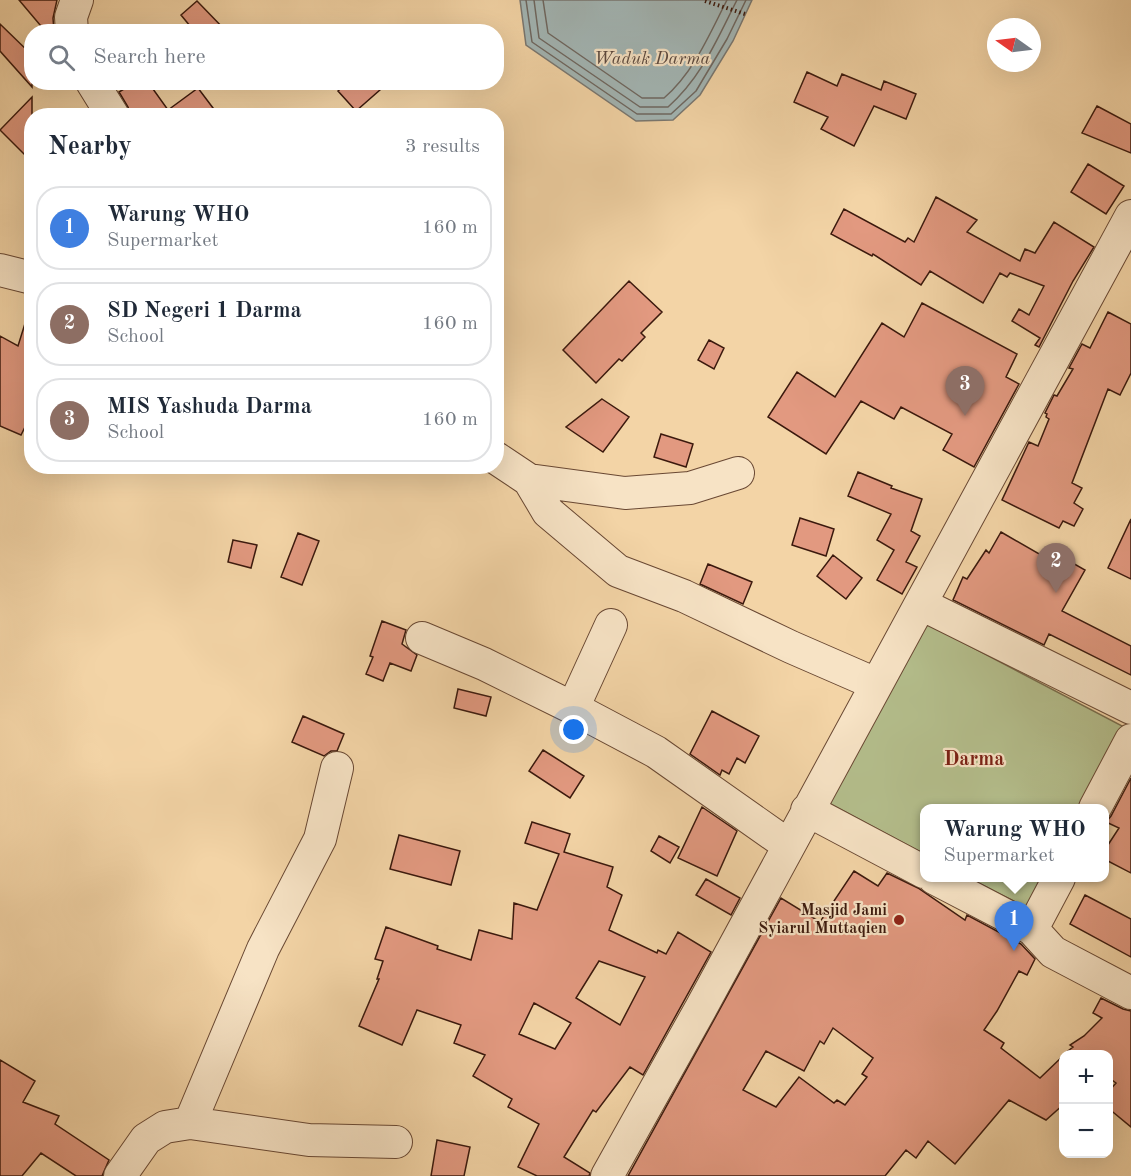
<!DOCTYPE html>
<meta charset="utf-8">
<style>
:root{--surface:#fff;--page:#f2f2f3;--text:#1f2937;--muted:#747a83;--line:#e0e1e3;--accent:#1a73e8}
body{margin:0;font-family:"Old Standard TT",serif;background:var(--page);color:var(--text)}
.controls{position:absolute;right:18px;bottom:18px;display:grid;overflow:hidden;border-radius:12px;box-shadow:0 6px 24px #0002}
.controls button{width:54px;height:54px;display:grid;place-items:center;padding:0;border:0;border-bottom:2px solid var(--line);background:var(--surface);color:var(--text);font:30px sans-serif}
.compass{position:absolute;left:987px;top:18px;width:54px;height:54px;border-radius:50%;background:var(--surface);box-shadow:0 6px 24px #0002;rotate:284deg}
.you{position:absolute;left:574px;top:730px;width:21px;height:21px;margin:-15px;border:4px solid #fff;border-radius:50%;background:#1a73e8;box-shadow:0 0 0 9px #1a73e833}
.badge{display:grid;place-items:center;width:39px;height:39px;border-radius:50%;background:var(--accent);color:#fff;font-size:20px;font-weight:700}
.pin{position:absolute;translate:-50% -50px;filter:drop-shadow(0 2px 3px #0008)}
.pin::after{content:'';position:absolute;top:32px;width:21px;height:18px;background:inherit;clip-path:polygon(0 0,100% 0,50% 100%)}
.popup{position:absolute;left:920px;top:804px;width:189px;height:78px;box-sizing:border-box;display:grid;place-content:center;border-radius:12px;background:var(--surface);filter:drop-shadow(0 2px 4px #0005);font-size:20px;white-space:nowrap;color:var(--muted)}
.popup b{font-size:22px;color:var(--text)}
.popup::after{content:'';position:absolute;left:50%;top:100%;margin-left:-12px;border:12px solid transparent;border-top-color:var(--surface)}
.list{margin:0;padding:0;list-style:none}
h2{display:flex;justify-content:space-between;align-items:center;height:78px;margin:0;padding:0 24px;font-size:26px}
h2 small{font-size:20px;font-weight:400;color:var(--muted)}
.list li{display:grid;grid-template-columns:39px 1fr auto;gap:18px;align-items:center;box-sizing:border-box;height:84px;margin:0 12px 12px;padding:0 12px;border:2px solid var(--line);border-radius:24px}
.list b{display:block;font-size:22px;white-space:nowrap}
.list p{margin:0;font-size:20px;white-space:nowrap;color:var(--muted)}
.list em{font-size:20px;font-style:normal;color:var(--muted)}
.icon{flex:none;width:33px;height:33px;fill:none;stroke:currentColor;stroke-width:2;stroke-linecap:round;stroke-linejoin:round}
.map{position:relative;flex:none;width:1131px;height:1176px;overflow:hidden}
.search{position:absolute;background:var(--surface);box-shadow:0 6px 24px #0002;left:24px;top:24px;width:480px;height:66px;display:flex;align-items:center;gap:15px;box-sizing:border-box;padding:0 21px;border-radius:24px;color:var(--muted);font-size:22px}
.panel{position:absolute;background:var(--surface);box-shadow:0 6px 24px #0002;left:24px;top:108px;width:480px;height:366px;border-radius:24px}
.map>svg:first-child{display:block}
.green{fill:#b4be8c;stroke:#786c4c;stroke-width:1.5}
.water{fill:#a2b5b4;stroke:#797771;stroke-width:1.5}
.lines{fill:none;stroke-linecap:round;stroke-linejoin:round}
.shore{stroke:#6e6760;stroke-width:1.5}
.building{fill:#e29980;stroke:#3b190d;stroke-width:1.5;fill-rule:evenodd}
.minor-casing{stroke:#694833;stroke-width:34}
.path{stroke:#3b190d;stroke-width:4;stroke-dasharray:1.5 3;stroke-linecap:butt}
.minor{stroke:#f7e3c5;stroke-width:32}
.poi-dot{fill:#8f2418;stroke:#f7e3c5;stroke-width:2}
.labels{text-anchor:middle;dominant-baseline:central;stroke-width:4.5;stroke-linejoin:round;paint-order:stroke}
.poi-label{font-size:16px;font-weight:bold;fill:#3b190d;stroke:#f7e3c5;text-anchor:end}
.water-label{font-size:18px;font-style:italic;fill:#5a483f;stroke:#f7e3c5}
.quarter-label{font-size:20px;font-weight:bold;fill:#7a1f14;stroke:#f7e3c5}
</style>
<div class="map">
<svg width="1131" height="1176" viewBox="0 0 1131 1176">
<rect width="100%" height="100%" fill="#f3d4a6"/>
<filter id="stains"><feTurbulence type="fractalNoise" baseFrequency=".00333" numOctaves="4"/><feColorMatrix values="0 0 0 0 .2 0 0 0 0 .09 0 0 0 0 .02 0 0 0 .5 -.17"/></filter>
<radialGradient id="worn" r=".72"><stop offset=".6" stop-color="#630" stop-opacity="0"/><stop offset="1" stop-color="#630" stop-opacity=".3"/></radialGradient>
<!-- green -->
<path class="green" d="M922 621 1126 728 1084 808H924V854L827 802Z
M969 878H1048L1031 910Z"/>
<!-- water -->
<path class="water" d="M520 0H752L733 41 700 95 673 120 636 121 526 45Z"/>
<g class="lines">
<!-- shore -->
<path class="shore" d="M526 0 532 42 637 114H671L696 91 727 39 746 0
M534 0 539 38 640 107H668C702 77 717 39 737 0
M543 0 548 33 642 98H664C694 72 709 35 727 0"/>
</g>
<!-- building -->
<path class="building" d="M19 0H57L53 18 54 32H46Z
M197 1 227 32H195L181 15Z
M0 24 32 55V87L0 51Z
M807 72 837 86 842 74 881 90 884 81 916 94 906 119 874 106 854 146 821 129 828 117 794 102Z
M119 82H148L168 110 198 88 213 108 204 116H131L128 107 119 92 124 89Z
M348 82H389L356 111 338 91Z
M32 97V162L0 130Z
M1097 106 1131 124V153L1082 133Z
M1088 164 1124 186 1106 214 1071 192Z
M936 197 977 220 967 232 1020 261 1025 249 1035 253 1054 222 1094 247 1073 281 1039 347 1035 345 1040 338 1012 321 1019 309 1029 315 1044 286 1010 273 1007 277 1000 273 983 303 930 271 921 285 873 254 872 256 831 234 844 209 905 242 908 238 914 242Z
M629 281 662 312 641 333 645 337 622 361 619 359 596 383 563 350Z
M922 303 1017 354 1006 377 1019 384 974 467 943 450 952 434 901 407 894 419 861 401 826 454 768 417 797 372 835 397 882 323 904 337Z
M1108 312 1131 324V373L1120 395 1108 389 1072 483 1082 488 1074 503 1083 509 1074 526 1063 521 1059 528 1002 500 1029 442 1038 446 1049 419 1046 417 1047 414 1045 413 1054 395 1057 396 1073 369 1069 368 1082 344 1090 348Z
M28 314 32 315V413L21 435 0 426V336L18 346Z
M709 340 724 348 714 369 698 360Z
M602 399 629 417 603 452 566 427Z
M661 434 693 444 686 467 654 457Z
M858 472 892 486 891 488 922 499 911 531 920 536 906 562 917 567 902 594 877 580 894 550 877 540 891 514 848 496Z
M800 518 834 529 826 556 792 545Z
M1131 519V579L1108 568Z
M1001 532 1053 562 1057 554 1085 570 1062 611 1131 646V675L1049 634 1044 645 953 600 963 577 967 579 986 550 989 553Z
M298 533 319 541 302 585 281 577Z
M233 540 257 545 251 568 228 562Z
M833 555 862 578 846 599 817 576Z
M708 564 752 582 743 604 700 584Z
M382 621 406 630 402 644 417 655 411 671 390 663 383 681 366 674 373 657 370 656Z
M458 689 491 697 486 716 454 708Z
M712 711 759 736 745 763 737 758 729 774 722 770 720 775 690 754Z
M303 716 344 734 337 751H331L324 756 292 742Z
M543 750 584 776 570 798 529 771Z
M1131 778V873L1104 859V851L1119 828 1106 822 1111 816Z
M702 807 737 831 717 876 678 858Z
M532 822 570 834 564 852 613 867 607 887 622 895 609 930 657 953 658 950 666 954 678 932 711 952 643 1075 630 1067 596 1112 593 1110 564 1157 590 1173 589 1176H537L518 1167 539 1124 508 1107 512 1099 473 1076 485 1055 454 1043 461 1025 417 1010 402 1045 359 1026 379 979H377L383 961 375 959 386 927 438 946 437 949 471 960 479 930 512 939 514 903 537 910 559 854 525 843ZM599 961 645 977 620 1025 576 998ZM534 1003 571 1023 555 1049 519 1034Z
M399 835 460 851 451 885 390 869Z
M659 836 679 847 670 863 651 851Z
M854 871 878 886 887 873 918 888 965 920 967 915 1021 944 1035 959 1027 975 1019 971 997 1011 984 1030 1004 1043 1001 1048 1040 1078 1064 1055V1104L1046 1120 1009 1100 955 1164 928 1141 916 1158 906 1150 885 1176H628L781 898 820 922ZM833 1028 873 1058 862 1074 867 1077 845 1105 837 1100 834 1103 799 1077 776 1107 743 1090 766 1051 804 1071 820 1041 824 1044Z
M706 879 740 898 731 915 696 895Z
M1085 895 1131 919V957L1070 924Z
M1101 998 1123 1009 1131 1011V1127L1108 1108V1092L1116 1083 1108 1077V1054H1064L1073 1047 1070 1045 1084 1036 1102 1018 1093 1013Z
M0 1060 35 1081 23 1102 59 1116 55 1124 109 1160 102 1176H76L41 1153 22 1176H0Z
M437 1140 470 1147 464 1176H431Z"/>
<g class="lines">
<!-- minor casing -->
<g class="minor-casing">
<path id="minor" d="M72 32 71 17 77 0
M92 82 113 116
M0 270 32 278
M496 458 529 480 548 512 618 571 684 596 791 647 876 684
M529 480 625 493 690 488 738 473
M921 604 1131 708
M422 638 484 664 573 708 656 752 788 845
M573 708 611 625
M1095 808 1131 740
M807 810 924 872
M934 878 1032 929
M1059 878 1032 929 1053 952 1131 993
M190 1123 263 949 320 839 337 768
M120 1176 146 1139 165 1127 190 1123 309 1140 396 1142
M607 1176 701 1008 1131 216"/>
</g>
<!-- path -->
<path class="path" d="M705 1 745 14"/>
<!-- minor -->
<use href="#minor" class="minor"/>
</g>
<!-- markers -->
<circle class="poi-dot" cx="899" cy="920" r="6"/>
<g class="labels">
<!-- poi labels -->
<g class="poi-label">
<text x="887" y="911">Masjid Jami<tspan x="887" dy="18">Syiarul Muttaqien</tspan></text>
</g>
<!-- water labels -->
<g class="water-label">
<text x="652" y="59">Waduk Darma</text>
</g>
<!-- quarter labels -->
<g class="quarter-label">
<text x="974" y="760">Darma</text>
</g>
</g>
<rect width="100%" height="100%" filter="url(#stains)"/>
<rect width="100%" height="100%" fill="url(#worn)"/>
</svg>
<div class="controls">
<button>+</button>
<button>−</button>
</div>
<svg class="compass" viewBox="-18 -18 36 36"><path d="M0-13l5 13h-10z" fill="#e53935"/><path d="M0 13l5-13h-10z" fill="#747a83"/></svg>
<div class="you"></div>
<div class="pin badge" style="left:1014px;top:951px;background:#3f7fe0">1</div>
<div class="popup"><b>Warung WHO</b>Supermarket</div>
<div class="pin badge" style="left:1056px;top:593px;background:#8d6e63">2</div>
<div class="pin badge" style="left:965px;top:416px;background:#8d6e63">3</div>
<div class="search"><svg class="icon" aria-label="search" viewBox="0 0 24 24"><circle cx="10" cy="10" r="6"/><path d="M15 15l6 6"/></svg>Search here</div>
<section class="panel">
<h2>Nearby<small>3 results</small></h2>
<ul class="list">
<li><span class="badge" style="background:#3f7fe0">1</span><div><b>Warung WHO</b><p>Supermarket</p></div><em>160 m</em></li>
<li><span class="badge" style="background:#8d6e63">2</span><div><b>SD Negeri 1 Darma</b><p>School</p></div><em>160 m</em></li>
<li><span class="badge" style="background:#8d6e63">3</span><div><b>MIS Yashuda Darma</b><p>School</p></div><em>160 m</em></li>
</ul>
</section>
</div>
